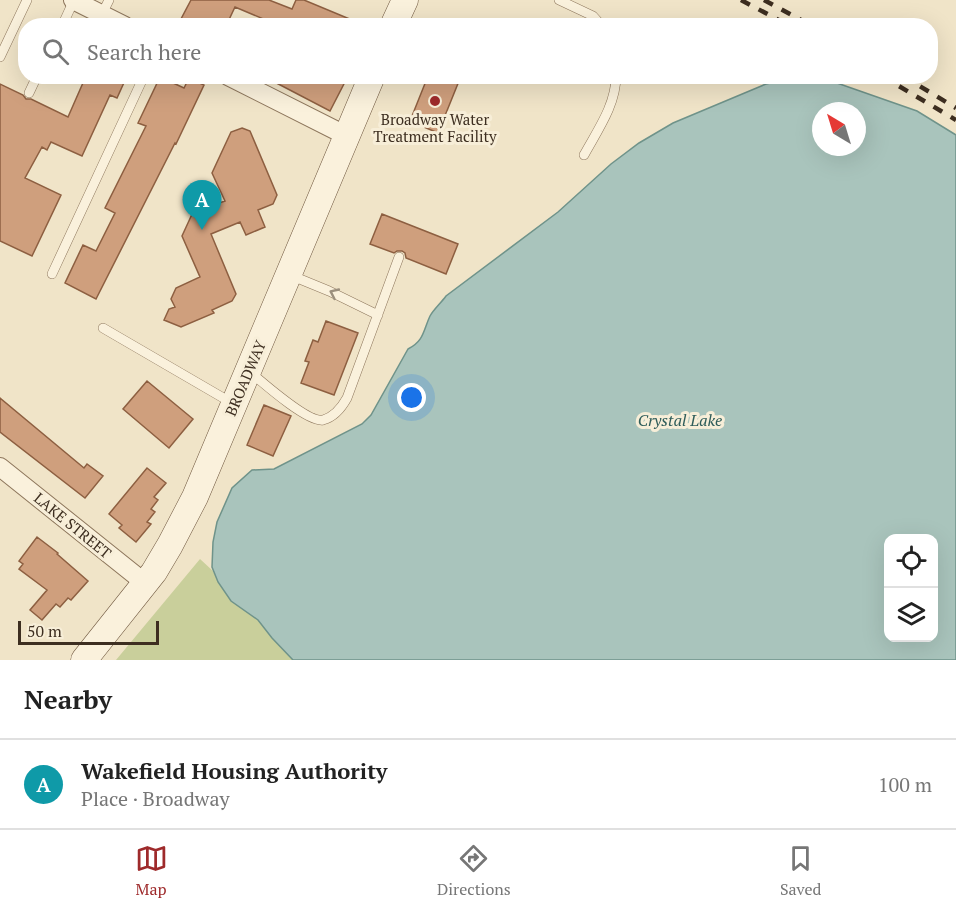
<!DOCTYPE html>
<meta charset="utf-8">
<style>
:root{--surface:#fff;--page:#f2f2f2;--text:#222;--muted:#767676;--line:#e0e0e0;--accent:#9e2a2b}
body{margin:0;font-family:"PT Serif",serif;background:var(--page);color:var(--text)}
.controls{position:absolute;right:18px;bottom:18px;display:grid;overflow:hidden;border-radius:12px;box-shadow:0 6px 24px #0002}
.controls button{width:54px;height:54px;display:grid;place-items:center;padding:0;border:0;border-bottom:2px solid var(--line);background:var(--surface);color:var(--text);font:30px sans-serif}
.compass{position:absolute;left:812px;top:102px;width:54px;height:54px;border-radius:50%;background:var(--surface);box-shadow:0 6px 24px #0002;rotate:322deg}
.scale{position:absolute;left:18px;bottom:15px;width:141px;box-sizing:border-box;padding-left:6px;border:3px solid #3d2e20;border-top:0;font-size:16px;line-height:21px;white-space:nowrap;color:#3d2e20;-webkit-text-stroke:4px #f7eed8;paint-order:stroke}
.you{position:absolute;left:412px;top:398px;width:21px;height:21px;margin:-15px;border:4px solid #fff;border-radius:50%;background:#1a73e8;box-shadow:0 0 0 9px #1a73e833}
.badge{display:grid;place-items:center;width:39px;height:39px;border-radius:50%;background:var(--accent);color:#fff;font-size:20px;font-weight:700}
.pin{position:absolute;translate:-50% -50px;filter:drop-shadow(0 2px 3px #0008)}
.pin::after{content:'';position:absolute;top:32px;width:21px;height:18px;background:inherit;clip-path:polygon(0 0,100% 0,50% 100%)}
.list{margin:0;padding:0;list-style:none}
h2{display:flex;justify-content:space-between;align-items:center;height:78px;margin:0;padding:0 24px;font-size:26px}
h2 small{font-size:20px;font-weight:400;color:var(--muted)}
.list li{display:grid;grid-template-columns:39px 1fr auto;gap:18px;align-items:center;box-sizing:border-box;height:90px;padding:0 24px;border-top:2px solid var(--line)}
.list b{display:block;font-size:22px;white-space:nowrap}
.list p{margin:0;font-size:20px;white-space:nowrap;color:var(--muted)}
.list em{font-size:20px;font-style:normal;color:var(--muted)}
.icon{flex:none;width:33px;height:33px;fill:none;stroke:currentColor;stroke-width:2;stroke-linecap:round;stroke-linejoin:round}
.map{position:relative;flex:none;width:956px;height:660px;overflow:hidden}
.search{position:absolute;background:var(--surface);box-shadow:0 6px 24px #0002;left:18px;right:18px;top:18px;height:66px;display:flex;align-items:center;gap:15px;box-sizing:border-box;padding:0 21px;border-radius:24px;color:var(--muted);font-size:22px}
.sheet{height:168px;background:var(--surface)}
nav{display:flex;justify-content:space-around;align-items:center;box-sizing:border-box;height:84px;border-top:2px solid var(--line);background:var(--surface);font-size:16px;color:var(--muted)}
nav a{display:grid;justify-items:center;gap:3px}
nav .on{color:var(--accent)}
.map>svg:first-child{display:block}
.green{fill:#c9cf9b}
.water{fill:#a9c4bc;stroke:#6f938a;stroke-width:1.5;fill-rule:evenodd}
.building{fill:#cf9f7d;stroke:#8d5f41;stroke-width:1.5}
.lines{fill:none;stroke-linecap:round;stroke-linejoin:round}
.lane-casing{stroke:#8d765c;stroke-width:10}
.street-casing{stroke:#8d765c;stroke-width:20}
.secondary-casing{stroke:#6f573f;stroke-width:27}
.lane{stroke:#faf1dc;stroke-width:9}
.street{stroke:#faf1dc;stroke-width:18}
.secondary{stroke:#faf1dc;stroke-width:26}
.rail{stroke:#3d2e20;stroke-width:4.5;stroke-dasharray:10 10;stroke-linecap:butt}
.oneway{stroke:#9c907e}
.poi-dot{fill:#9e2a2b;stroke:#f7eed8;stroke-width:2}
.labels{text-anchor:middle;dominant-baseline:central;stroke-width:6;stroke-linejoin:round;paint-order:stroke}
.poi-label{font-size:15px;fill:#3d2e20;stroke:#f7eed8}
.street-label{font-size:15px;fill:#3d2e20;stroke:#f7eed8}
.water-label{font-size:16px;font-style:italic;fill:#2f5d5a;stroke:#f7eed8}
</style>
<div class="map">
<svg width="956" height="660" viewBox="0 0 956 660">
<rect width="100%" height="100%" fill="#f0e4c8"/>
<!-- green -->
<path class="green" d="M200 559 213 571 218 582 231 601 258 620 272 638 293 660H116Z"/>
<!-- water -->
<path class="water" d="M804 77 837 83 917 111 956 135V660H293L272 638 258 620 231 601 218 582 212 567 213 542 217 522 232 488 252 470 274 469 362 424 371 415 408 349C424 341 423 331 430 316 434 309 441 303 446 296L558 212 611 164 639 143 673 123 766 84 787 79ZM821 111H857V147H821ZM888 538H934V638H888Z"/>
<!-- building -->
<path class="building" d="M191 0H269L292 9 296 0H304L364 25 280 26 235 7 226 26H194L181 19Z
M86 76H127L117 98 110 95 82 156 51 142 47 150 42 147 25 178 61 195 32 256 0 241V84L23 95 26 99H31L68 117Z
M263 76H348L330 111Z
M428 76H461L438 133 410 121Z
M160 77 184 88 189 78 204 85 176 144 175 143 96 299 65 283 83 245 96 251 115 213 105 208 146 126 138 123Z
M242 128 250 131 277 195 273 204 258 210 265 227 246 235 240 222 211 234 236 294 232 301 212 310 214 313 181 327 164 320 169 309 175 307 171 299 176 288 200 277 182 236 193 212 225 201 212 173 231 132Z
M382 214 458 244 446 274 406 258 405 253 402 251H397L394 253 370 244Z
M326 321 358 333 334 395 301 383 309 362 305 361 313 340 318 342Z
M147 381 193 419 169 448 123 409Z
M0 398 84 468 87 464 103 476 85 498 0 432Z
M264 405 291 416 273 456 247 445Z
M147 468 166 483 154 497 158 500 151 509 155 512 147 522 151 524 136 542 119 528 122 525 109 514Z
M37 537 58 553 57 554 88 581 71 600 68 598 60 607 56 604 42 620 30 610 47 590 19 569 23 564 19 561Z"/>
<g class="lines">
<!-- lane casing -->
<g class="lane-casing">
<path id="lane" d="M559 0 593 16 602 26
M102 14 109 0
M62 26 74 0
M0 57 27 0
M29 93 37 76
M584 155C597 131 616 105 616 76
M52 274 144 76
M290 275 329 291 378 315
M103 328 232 403
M249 371C262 382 308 423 323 420 334 417 342 407 347 398L399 257"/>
</g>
<!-- street casing -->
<g class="street-casing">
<path id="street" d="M73 0 125 26
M228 76 347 136
M0 467 145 583"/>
</g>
<!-- secondary casing -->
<g class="secondary-casing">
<path id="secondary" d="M393 26 405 0
M84 660 154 572 170 545 195 497 372 76"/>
</g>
<!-- lane -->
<use href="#lane" class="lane"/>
<!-- street -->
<use href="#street" class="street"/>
<!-- secondary -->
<use href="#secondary" class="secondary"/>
<!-- rail -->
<path class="rail" d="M741 0 790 26
M764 0 812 26
M882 76 956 120
M903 76 956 108"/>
</g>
<!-- one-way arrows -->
<defs><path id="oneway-chevron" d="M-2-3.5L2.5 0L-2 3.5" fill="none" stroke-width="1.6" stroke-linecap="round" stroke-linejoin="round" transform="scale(1.5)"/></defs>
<use class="oneway" href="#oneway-chevron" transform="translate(334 293) rotate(-155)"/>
<!-- markers -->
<circle class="poi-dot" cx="435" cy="101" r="6"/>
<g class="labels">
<!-- poi labels -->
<g class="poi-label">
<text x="435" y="119">Broadway Water<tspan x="435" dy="17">Treatment Facility</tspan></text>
</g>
<!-- street labels -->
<g class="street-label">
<text transform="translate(245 378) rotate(-67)">BROADWAY</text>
<text transform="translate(73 525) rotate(39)">LAKE STREET</text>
</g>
<!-- water labels -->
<g class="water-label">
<text x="680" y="420">Crystal Lake</text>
</g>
</g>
</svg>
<div class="controls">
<button><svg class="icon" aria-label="locate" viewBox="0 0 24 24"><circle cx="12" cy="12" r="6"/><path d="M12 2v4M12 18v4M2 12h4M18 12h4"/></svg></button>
<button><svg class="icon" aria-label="layers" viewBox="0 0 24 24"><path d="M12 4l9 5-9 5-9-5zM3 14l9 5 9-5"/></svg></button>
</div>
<svg class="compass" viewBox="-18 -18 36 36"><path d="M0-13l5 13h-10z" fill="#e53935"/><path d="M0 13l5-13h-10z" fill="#767676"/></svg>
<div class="scale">50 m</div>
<div class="you"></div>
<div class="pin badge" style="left:202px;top:230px;background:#0f9aa8">A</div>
<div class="search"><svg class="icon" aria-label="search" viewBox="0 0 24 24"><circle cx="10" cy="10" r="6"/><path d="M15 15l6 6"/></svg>Search here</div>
</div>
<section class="sheet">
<h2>Nearby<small></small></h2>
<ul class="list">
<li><span class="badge" style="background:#0f9aa8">A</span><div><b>Wakefield Housing Authority</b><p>Place · Broadway</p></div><em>100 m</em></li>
</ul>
</section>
<nav>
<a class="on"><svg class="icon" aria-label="map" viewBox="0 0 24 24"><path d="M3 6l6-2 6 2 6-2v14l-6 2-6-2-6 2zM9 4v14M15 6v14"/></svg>Map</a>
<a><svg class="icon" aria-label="directions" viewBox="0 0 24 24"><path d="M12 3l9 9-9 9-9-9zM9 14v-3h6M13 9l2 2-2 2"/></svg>Directions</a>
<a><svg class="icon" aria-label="saved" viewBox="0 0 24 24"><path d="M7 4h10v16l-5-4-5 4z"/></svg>Saved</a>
</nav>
